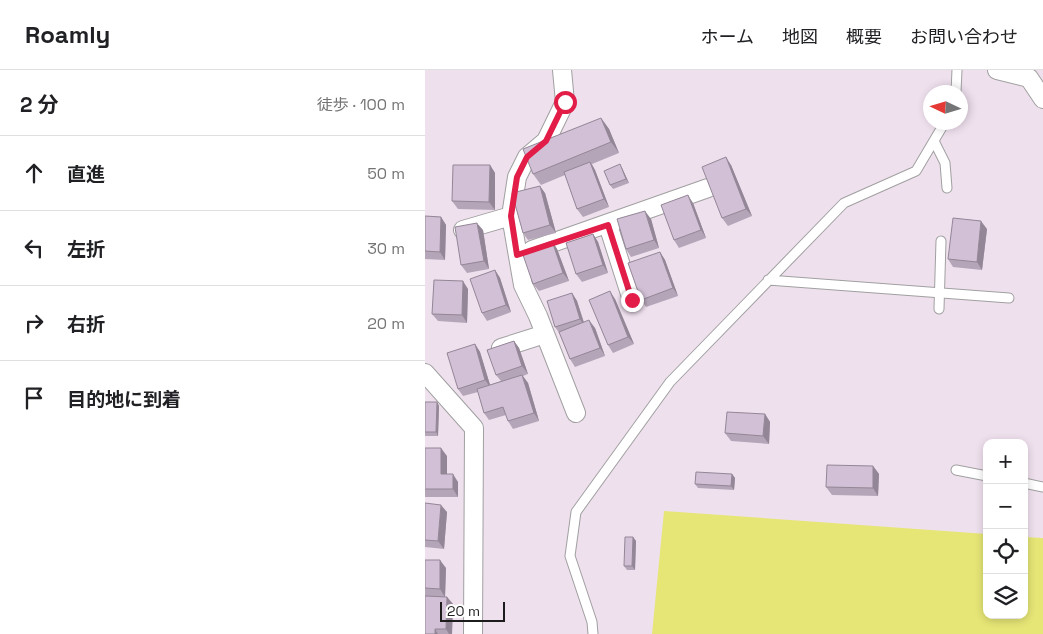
<!DOCTYPE html>
<html lang="ja">
<meta charset="utf-8">
<style>
:root{--surface:#fff;--page:#f2f2f2;--text:#202124;--muted:#757577;--line:#e0e0e0}
body{margin:0;font-family:"Space Grotesk","Noto Sans JP",sans-serif;background:var(--page);color:var(--text)}
.controls{position:absolute;right:15px;bottom:15px;display:grid;overflow:hidden;border-radius:10px;box-shadow:0 2px 8px #0003}
.controls button{width:45px;height:45px;display:grid;place-items:center;padding:0;border:0;border-bottom:1px solid var(--line);background:var(--surface);color:var(--text);font:25px sans-serif}
.compass{position:absolute;left:498px;top:15px;width:45px;height:45px;border-radius:50%;background:var(--surface);box-shadow:0 2px 8px #0003;rotate:274deg}
.scale{position:absolute;left:15px;bottom:12px;width:65px;box-sizing:border-box;padding-left:5px;border:2px solid #1c1c1c;border-top:0;font-size:14px;line-height:18px;white-space:nowrap;color:#1c1c1c;-webkit-text-stroke:4px #fff;paint-order:stroke}
.stop{position:absolute;width:15px;height:15px;margin:-11px;border:4px solid #e11d48;border-radius:50%;background:#fff}
.stop.end{background:#e11d48;border-color:#fff;box-shadow:0 1px 5px #0008}
.list{margin:0;padding:0;list-style:none}
h2{display:flex;justify-content:space-between;align-items:center;height:65px;margin:0;padding:0 20px;font-size:21px}
h2 small{font-size:16px;font-weight:400;color:var(--muted)}
.list li{display:grid;grid-template-columns:32px 1fr auto;gap:15px;align-items:center;box-sizing:border-box;height:75px;padding:0 20px;border-top:1px solid var(--line)}
.list b{display:block;font-size:19px;white-space:nowrap}
.list em{font-size:16px;font-style:normal;color:var(--muted)}
.icon{flex:none;width:28px;height:28px;fill:none;stroke:currentColor;stroke-width:2;stroke-linecap:round;stroke-linejoin:round}
.map{position:relative;flex:none;width:618px;height:564px;overflow:hidden}
header{display:flex;align-items:center;gap:30px;box-sizing:border-box;height:70px;padding:0 25px;background:var(--surface);border-bottom:1px solid var(--line)}
header strong{font-size:24px}
nav{display:flex;gap:28px;margin-inline-start:auto;font-size:18px}
main{display:flex}
aside{flex:1;background:var(--surface)}
.map>svg:first-child{display:block}
.pitch{fill:#e6e676}
.lines{fill:none;stroke-linecap:round;stroke-linejoin:round}
.service-casing{stroke:#a0a0a0;stroke-width:11}
.minor-casing{stroke:#a0a0a0;stroke-width:20}
.service{stroke:#fff;stroke-width:9}
.minor{stroke:#fff;stroke-width:18}
.wall{fill:#b5a5b8}
.shaded-wall{fill:#938696}
.building{fill:#d2c0d6;stroke:#938696}
.route{stroke:#e11d48;stroke-width:6}
</style>
<header>
<strong>Roamly</strong>
<nav><a>ホーム</a><a>地図</a><a>概要</a><a>お問い合わせ</a></nav>
</header>
<main>
<aside>
<h2>2 分<small>徒歩 · 100 m</small></h2>
<ul class="list">
<li><svg class="icon" aria-label="ahead" viewBox="0 0 24 24"><path d="M12 20V5M6 11l6-6 6 6"/></svg><div><b>直進</b></div><em>50 m</em></li>
<li><svg class="icon" aria-label="left" viewBox="0 0 24 24"><path d="M17 20v-9H6M10 6l-5 5 5 5"/></svg><div><b>左折</b></div><em>30 m</em></li>
<li><svg class="icon" aria-label="right" viewBox="0 0 24 24"><path d="M7 20v-9h11M14 6l5 5-5 5"/></svg><div><b>右折</b></div><em>20 m</em></li>
<li><svg class="icon" aria-label="arrive" viewBox="0 0 24 24"><path d="M6 21V4h12l-3 4 3 4H6"/></svg><div><b>目的地に到着</b></div></li>
</ul>
</aside>
<div class="map">
<svg width="618" height="564" viewBox="0 0 618 564">
<rect width="100%" height="100%" fill="#efe0ee"/>
<!-- pitch -->
<path class="pitch" d="M239 441 562 464V545H599V467L618 468V564H227Z"/>
<g class="lines">
<!-- service casing -->
<g class="service-casing">
<path id="service" d="M531 22 532 0
M509 71 520 93 522 118
M343 210 584 228
M514 239 516 171
M531 400 562 406
M599 413 618 417
M168 564 167 552 145 486 151 442 245 312 419 133 491 101 520 52"/>
</g>
<!-- minor casing -->
<g class="minor-casing">
<path id="minor" d="M137 0 140 32 121 71 102 87 92 107 86 146 98 215 113 246 151 343
M572 0 604 8 618 29
M183 155 207 230
M38 160 86 146
M107 180 283 118
M76 278 120 264
M0 303 49 358 48 564"/>
</g>
<!-- service -->
<use href="#service" class="service"/>
<!-- minor -->
<use href="#minor" class="minor"/>
</g>
<!-- wall -->
<path class="wall" d="M176 48 184 59 194 83 167 94 170 100 184 137 158 147 152 139 140 105 116 115 108 104Z
M65 95 70 103V140L33 139 27 131Z
M306 95 327 146 303 156 297 148Z
M197 98 204 113 188 119 185 115Z
M120 123 131 163 103 170 98 163Z
M268 133 281 168 254 178 249 170Z
M0 146 16 147 21 155 20 190 0 189Z
M226 149 234 178 206 187 201 179Z
M562 159 557 200 528 197 523 189Z
M58 160 64 199 42 203 36 195Z
M168 164 173 172 183 203 157 212 151 204Z
M127 171 132 179 144 211 114 221 108 214Z
M235 182 240 190 253 226 221 237 216 230Z
M70 200 75 208 86 242 62 251 57 243Z
M43 219 42 253 13 251 7 244Z
M147 223 152 231 159 252 170 258 180 286 150 297 145 289 135 264 130 257Z
M190 229 209 274 188 283 183 275Z
M89 271 94 278 103 304 98 306 103 313 114 351 88 359 83 351 81 345 64 350 59 343 53 322 38 326 33 319 50 274 55 282 65 315 76 311 71 305Z
M0 332H12L14 336 13 366H0Z
M340 344 345 352 344 374 306 371 300 363Z
M0 378 22 386V404L33 412V427H0Z
M448 396 454 404 453 426 407 425 401 417Z
M307 404 310 408 309 420 273 418 270 414Z
M0 433 22 442 19 479 0 477Z
M208 467 211 471 210 500H202L199 496Z
M0 490 21 498 20 527H22L28 534 27 564H0Z"/>
<!-- shaded-wall -->
<path class="shaded-wall" d="M176 48 184 59 194 83 186 72Z
M301 87 306 95 327 146 321 139Z
M165 92 170 100 184 137 179 129Z
M195 94 197 98 204 113 201 109Z
M65 95 70 103V140L64 132Z
M115 116 120 123 131 163 125 155Z
M263 125 268 133 281 168 276 160Z
M220 141 226 149 234 178 229 170Z
M16 147 21 155 20 190 15 182Z
M556 151 562 159 557 200 552 192Z
M52 153 58 160 64 199 59 191Z
M168 164 173 172 183 203 178 195Z
M127 171 132 179 144 211 138 203Z
M235 182 240 190 253 226 248 218Z
M70 200 75 208 86 242 81 235Z
M38 211 43 219 42 253 37 245Z
M185 221 190 229 209 274 203 267Z
M147 223 152 231 160 257 155 249Z
M164 250 170 258 180 286 175 278Z
M89 271 94 278 103 304 97 296Z
M50 274 55 282 66 318 60 310Z
M97 305 103 313 114 351 109 343Z
M12 332 14 336 13 366 11 362Z
M340 344 345 352 344 374 338 366Z
M16 378 22 386V412L16 404Z
M448 396 454 404 453 426 448 418Z
M28 404 33 412V427L28 419Z
M307 404 310 408 309 420 306 416Z
M16 435 22 442 19 479 13 471Z
M208 467 211 471 210 500 207 496Z
M15 490 21 498 20 527 15 519Z
M22 527 28 534 27 564H24L21 559Z
M10 559 13 564H10Z"/>
<!-- building -->
<path class="building" d="M176 48 186 72 108 104 98 79Z
M301 87 321 139 297 148 277 97Z
M165 92 179 129 152 139 139 102Z
M195 94 201 109 185 115 179 101Z
M28 95H65L64 132 27 131Z
M115 116 125 155 98 163 87 123Z
M263 125 276 160 249 170 236 135Z
M220 141 229 170 201 179 192 149Z
M0 146 16 147 15 182 0 181Z
M528 148 556 151 552 192 523 189Z
M52 153 59 191 36 195 30 157Z
M168 164 178 195 151 204 141 173Z
M127 171 138 203 108 214 97 182Z
M235 182 248 218 216 230 203 193Z
M70 200 81 235 57 243 45 209Z
M9 210 38 211 37 245 7 244Z
M185 221 203 267 183 275 164 230Z
M147 223 155 249 130 257 122 231Z
M164 250 175 278 145 289 134 262Z
M89 271 97 296 71 305 62 280Z
M50 274 60 310 33 319 22 283Z
M97 305 109 343 83 351 78 337 59 343 52 319Z
M0 332H12L11 362H0Z
M302 342 340 344 338 366 300 363Z
M0 378H16V404H28V419H0Z
M402 395 448 396V418L401 417Z
M271 402 307 404 306 416 270 414Z
M0 433 16 435 13 471 0 470Z
M200 467H208L207 496H199Z
M0 490H15V519L0 518Z
M0 526 22 527 21 559H10V564H0Z"/>
<g class="lines">
<!-- route -->
<path class="route" d="M140 32 121 71 102 87 92 107 86 146 92 185 183 155 207 230"/>
</g>
</svg>
<div class="controls">
<button>+</button>
<button>−</button>
<button><svg class="icon" aria-label="locate" viewBox="0 0 24 24"><circle cx="12" cy="12" r="6"/><path d="M12 2v4M12 18v4M2 12h4M18 12h4"/></svg></button>
<button><svg class="icon" aria-label="layers" viewBox="0 0 24 24"><path d="M12 4l9 5-9 5-9-5zM3 14l9 5 9-5"/></svg></button>
</div>
<svg class="compass" viewBox="-18 -18 36 36"><path d="M0-13l5 13h-10z" fill="#e53935"/><path d="M0 13l5-13h-10z" fill="#757577"/></svg>
<div class="scale">20 m</div>
<div class="stop" style="left:140px;top:32px"></div>
<div class="stop end" style="left:207px;top:230px"></div>
</div>
</main>
